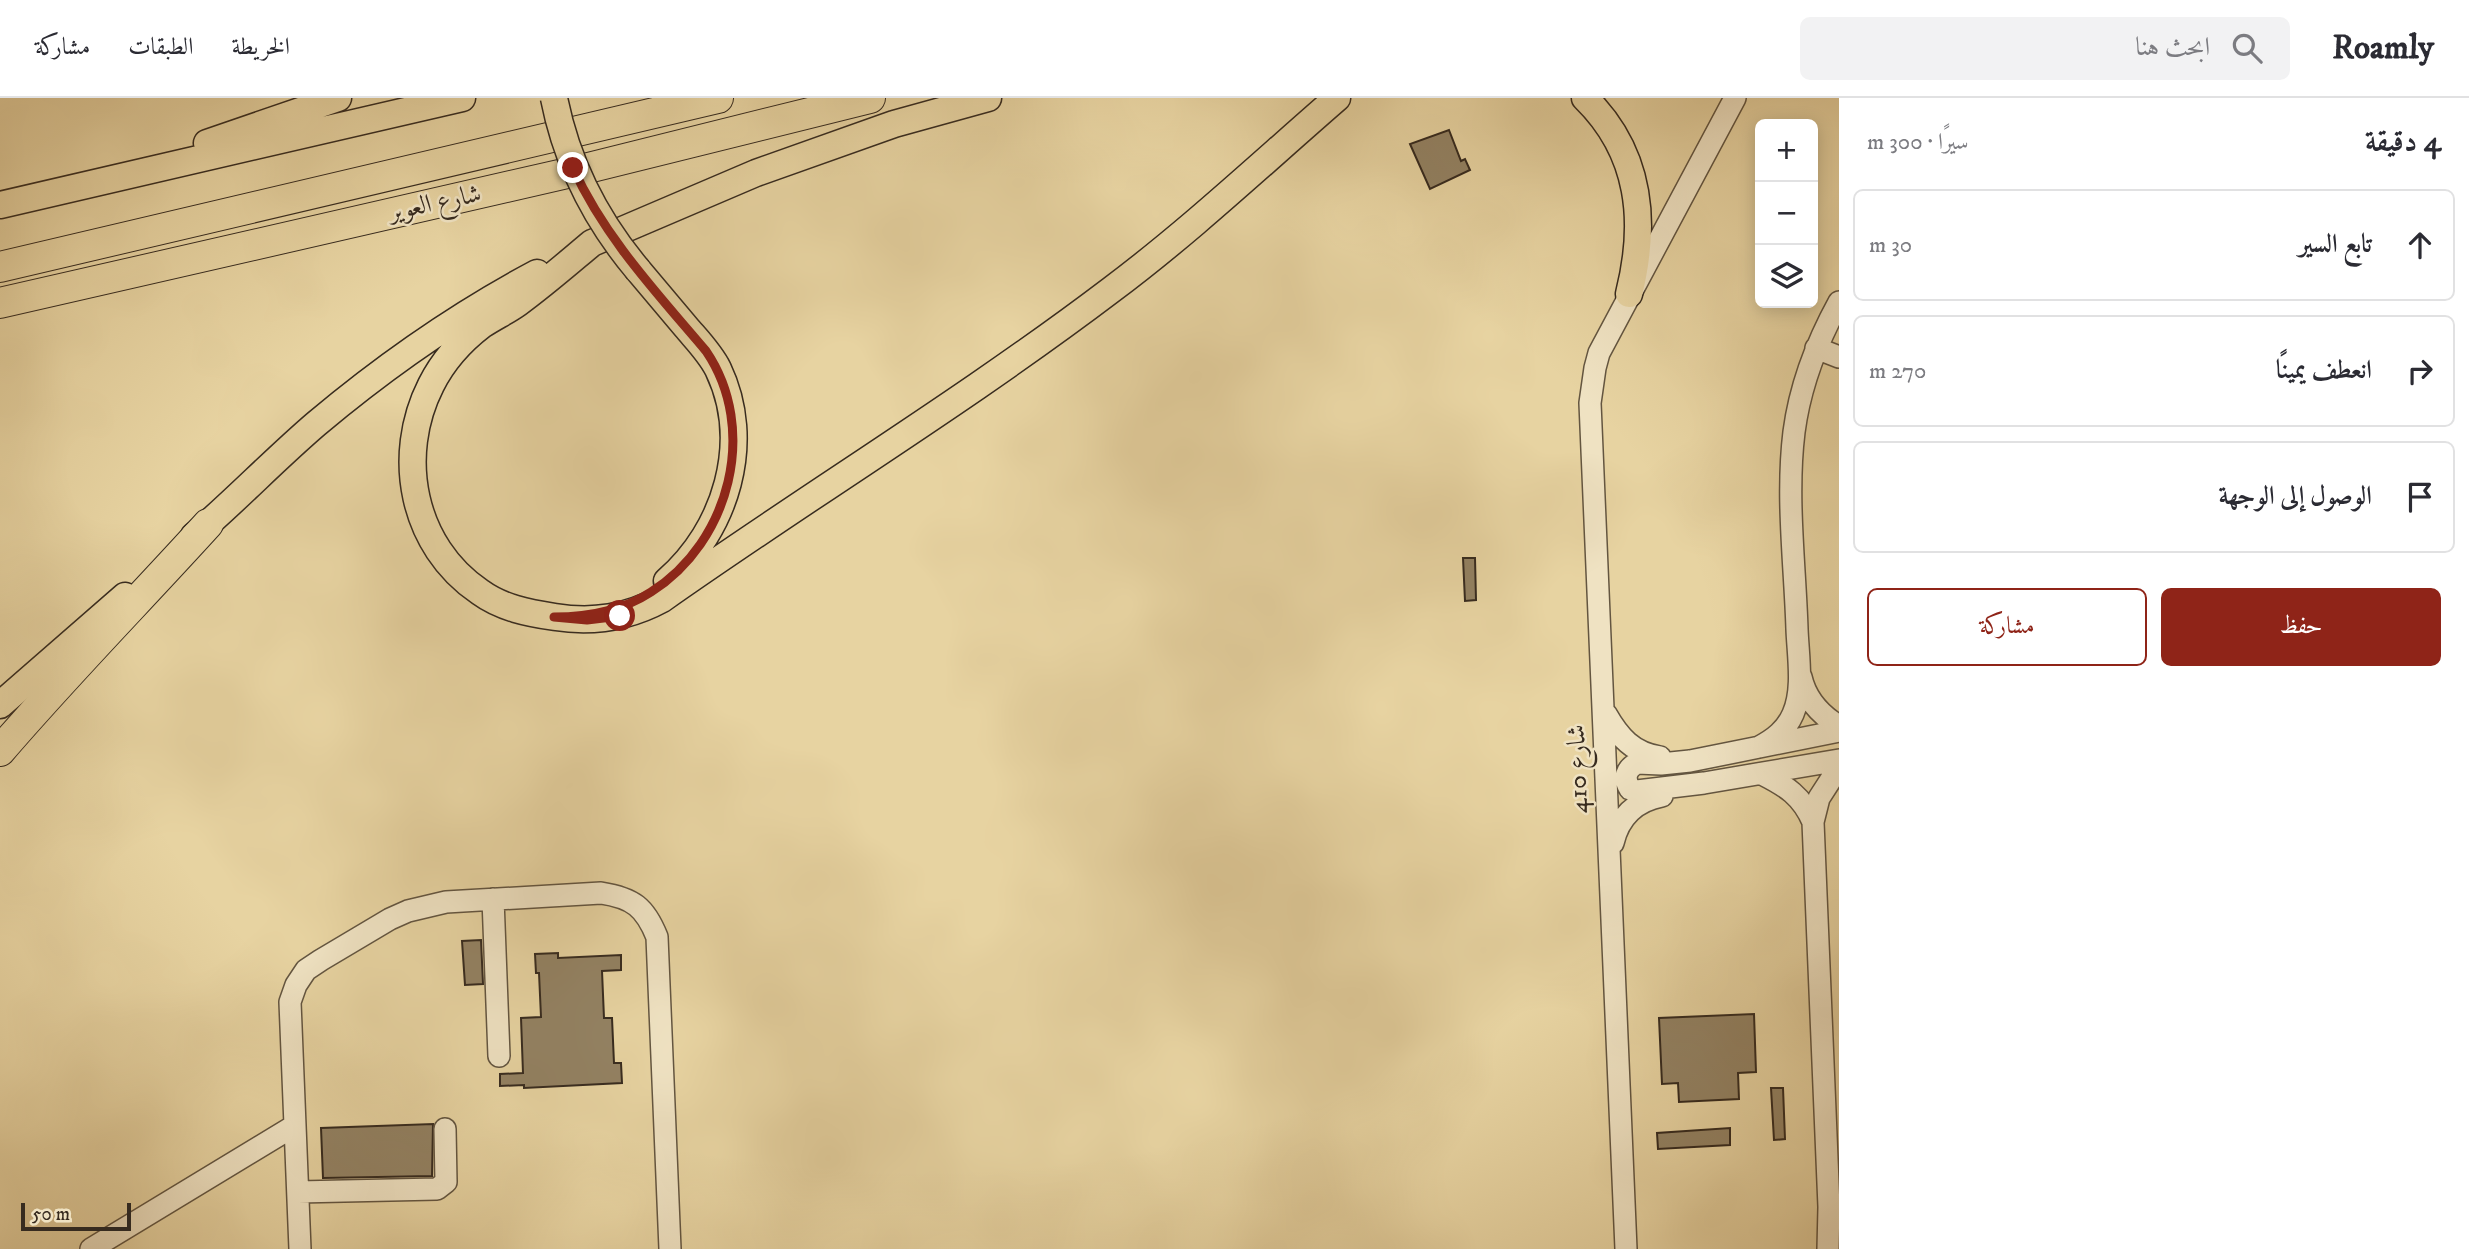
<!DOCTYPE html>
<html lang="ar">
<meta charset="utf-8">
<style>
:root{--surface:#fff;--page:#f2f2f3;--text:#2b2b33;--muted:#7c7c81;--line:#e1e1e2;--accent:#8f2418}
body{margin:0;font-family:"IM FELL DW Pica",Amiri,serif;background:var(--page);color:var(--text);direction:rtl}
.controls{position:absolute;right:21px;top:21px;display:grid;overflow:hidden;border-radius:10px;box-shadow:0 4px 18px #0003}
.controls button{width:63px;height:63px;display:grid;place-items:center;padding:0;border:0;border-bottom:2px solid var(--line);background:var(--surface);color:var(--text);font:35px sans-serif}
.scale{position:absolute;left:21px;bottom:18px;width:110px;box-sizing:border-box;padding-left:7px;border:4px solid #372b1f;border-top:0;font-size:19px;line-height:24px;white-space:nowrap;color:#372b1f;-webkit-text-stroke:5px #efe2c2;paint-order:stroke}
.stop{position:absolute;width:21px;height:21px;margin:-16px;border:5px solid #8f2418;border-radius:50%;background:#fff}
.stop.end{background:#8f2418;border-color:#fff;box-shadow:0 2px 7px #0008}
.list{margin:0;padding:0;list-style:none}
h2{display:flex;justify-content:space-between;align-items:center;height:91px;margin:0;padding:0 28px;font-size:30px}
h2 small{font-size:23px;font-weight:400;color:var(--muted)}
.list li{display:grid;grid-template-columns:46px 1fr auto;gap:21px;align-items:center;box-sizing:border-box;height:112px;margin:0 14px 14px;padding:0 14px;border:2px solid var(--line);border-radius:10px}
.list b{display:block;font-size:26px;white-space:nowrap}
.list em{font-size:23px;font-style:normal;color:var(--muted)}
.actions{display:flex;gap:14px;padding:21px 28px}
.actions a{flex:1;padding:16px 0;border:2px solid var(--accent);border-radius:10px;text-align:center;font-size:24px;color:var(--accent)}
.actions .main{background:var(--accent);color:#fff}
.icon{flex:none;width:38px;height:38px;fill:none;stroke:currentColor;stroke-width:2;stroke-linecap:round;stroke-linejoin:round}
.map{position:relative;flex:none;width:1839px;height:1151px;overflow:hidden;direction:ltr}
header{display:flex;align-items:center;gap:42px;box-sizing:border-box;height:98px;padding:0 35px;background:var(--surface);border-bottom:2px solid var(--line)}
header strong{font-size:33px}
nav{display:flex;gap:38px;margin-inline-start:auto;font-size:24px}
.search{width:490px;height:63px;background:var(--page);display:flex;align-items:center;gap:18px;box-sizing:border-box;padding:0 24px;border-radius:10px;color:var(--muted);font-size:26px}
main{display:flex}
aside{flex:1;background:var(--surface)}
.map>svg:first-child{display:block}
.building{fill:#938263;stroke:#372b1f;stroke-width:2}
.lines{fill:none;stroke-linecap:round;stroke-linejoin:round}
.minor-casing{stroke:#635540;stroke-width:24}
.major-casing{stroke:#372b1f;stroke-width:29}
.highway-casing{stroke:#372b1f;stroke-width:32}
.minor{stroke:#efe2c2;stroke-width:21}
.major{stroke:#e7d3a1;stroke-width:26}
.highway{stroke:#e7d3a1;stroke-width:30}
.major-bridge-casing{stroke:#372b1f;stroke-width:29;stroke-linecap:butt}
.major-bridge{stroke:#e7d3a1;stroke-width:26}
.route{stroke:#8f2418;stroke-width:9}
.labels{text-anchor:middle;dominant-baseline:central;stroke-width:5;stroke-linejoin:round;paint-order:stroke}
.street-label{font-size:26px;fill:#372b1f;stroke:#efe2c2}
</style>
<header>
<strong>Roamly</strong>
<div class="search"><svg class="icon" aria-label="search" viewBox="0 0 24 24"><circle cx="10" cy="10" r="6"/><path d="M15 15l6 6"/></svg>ابحث هنا</div>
<nav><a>الخريطة</a><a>الطبقات</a><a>مشاركة</a></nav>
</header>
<main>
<aside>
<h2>4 دقيقة<small>سيرًا · 300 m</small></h2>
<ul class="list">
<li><svg class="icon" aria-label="ahead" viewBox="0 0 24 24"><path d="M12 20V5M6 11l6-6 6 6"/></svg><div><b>تابع السير</b></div><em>30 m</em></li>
<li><svg class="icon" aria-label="right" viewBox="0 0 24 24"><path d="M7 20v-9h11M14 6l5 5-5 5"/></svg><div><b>انعطف يمينًا</b></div><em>270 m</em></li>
<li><svg class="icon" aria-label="arrive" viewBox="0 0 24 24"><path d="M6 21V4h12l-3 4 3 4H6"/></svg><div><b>الوصول إلى الوجهة</b></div></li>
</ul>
<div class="actions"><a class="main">حفظ</a><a>مشاركة</a></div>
</aside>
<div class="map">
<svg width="1839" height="1151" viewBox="0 0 1839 1151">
<rect width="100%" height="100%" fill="#e7d3a1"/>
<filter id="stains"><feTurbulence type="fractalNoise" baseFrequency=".00286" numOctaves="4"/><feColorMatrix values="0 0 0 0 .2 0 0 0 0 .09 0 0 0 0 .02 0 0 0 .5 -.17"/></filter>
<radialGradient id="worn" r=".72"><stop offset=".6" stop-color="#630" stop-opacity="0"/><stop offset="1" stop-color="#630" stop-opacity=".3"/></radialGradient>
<!-- building -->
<path class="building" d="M1449 32 1461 63 1465 61 1470 72 1430 91 1410 46Z
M1463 460H1475L1476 502 1465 503Z
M481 842 483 886 465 887 462 843Z
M558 855V860L621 857V872L602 873 604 920H612L614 965H621L622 985 524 990V987L500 988V976L523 975 521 920 541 919 539 875H536L535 856Z
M1754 916 1756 974 1738 975 1739 1001 1679 1004 1678 985 1662 986 1659 920Z
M1771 990H1783L1785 1041 1774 1042Z
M433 1026 432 1078 323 1080 321 1030Z
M1730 1030V1047L1658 1051 1657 1035Z"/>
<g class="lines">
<!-- minor casing -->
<g class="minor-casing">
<path id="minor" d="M1816 250 1839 259
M1801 579C1806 601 1819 616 1839 628
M1606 616C1619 639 1633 655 1660 659
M1839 633 1690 663 1661 666 1637 665C1626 671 1623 680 1630 691L1637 693 1704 685 1839 662
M1759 649C1774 641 1786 632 1793 616 1804 591 1798 558 1797 531 1795 467 1786 399 1794 334 1800 288 1817 244 1839 204
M1762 676C1786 688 1802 698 1813 724
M1613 745C1619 719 1635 703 1662 698
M493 801 499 958
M298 1094 437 1091 446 1084 445 1031
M91 1151 294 1028
M300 1151 290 904 296 887 306 872 321 862 390 821 408 813 446 804 601 795C633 800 645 809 657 839L670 1151
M1626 1151 1590 305 1595 270 1599 255 1735 0
M1828 1151 1829 1109 1813 724 1819 700 1839 669"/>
</g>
<!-- major casing -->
<g class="major-casing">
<path id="major" d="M1585 0C1641 55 1647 124 1629 196
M207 45 338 0
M0 107 462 0
M592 145C568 165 544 186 518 205 507 213 494 219 482 227 461 243 443 263 431 287 395 358 412 448 480 494 502 510 528 515 555 519 593 525 627 520 662 501 811 396 966 302 1111 192 1190 133 1262 65 1337 0
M592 145 756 75 894 26 988 0
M638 172C654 191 670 210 686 229 697 242 710 255 718 271 753 344 726 432 667 483
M194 438C236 402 274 362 316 326 385 268 458 217 537 175
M0 607 125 498"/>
</g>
<!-- highway casing -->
<g class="highway-casing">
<path id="highway" d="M0 169 718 0
M0 205 572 74 870 0
M0 653C67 575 139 502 208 426"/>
</g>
<!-- minor -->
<use href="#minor" class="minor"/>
<!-- major -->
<use href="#major" class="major"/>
<!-- highway -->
<use href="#highway" class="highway"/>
<!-- major-bridge casing -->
<g class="major-bridge-casing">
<path id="major-bridge" d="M554 0C567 66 595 121 638 172"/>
</g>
<!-- major-bridge -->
<use href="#major-bridge" class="major-bridge"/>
</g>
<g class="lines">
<!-- route -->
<path class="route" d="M573 70C605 140 657 195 706 253 759 331 730 444 651 494 622 513 588 519 554 519L587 522 620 518"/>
</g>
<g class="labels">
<!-- street labels -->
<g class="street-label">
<text transform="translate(435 105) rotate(-12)">شارع العوير</text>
<text transform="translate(1578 671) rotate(-92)">شارع 410</text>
</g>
</g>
<rect width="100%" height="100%" filter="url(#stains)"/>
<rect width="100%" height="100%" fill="url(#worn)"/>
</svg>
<div class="controls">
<button>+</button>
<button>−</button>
<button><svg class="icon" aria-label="layers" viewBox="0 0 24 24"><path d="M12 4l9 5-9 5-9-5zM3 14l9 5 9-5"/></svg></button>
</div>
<div class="scale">50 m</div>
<div class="stop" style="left:620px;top:518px"></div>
<div class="stop end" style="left:573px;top:70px"></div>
</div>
</main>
